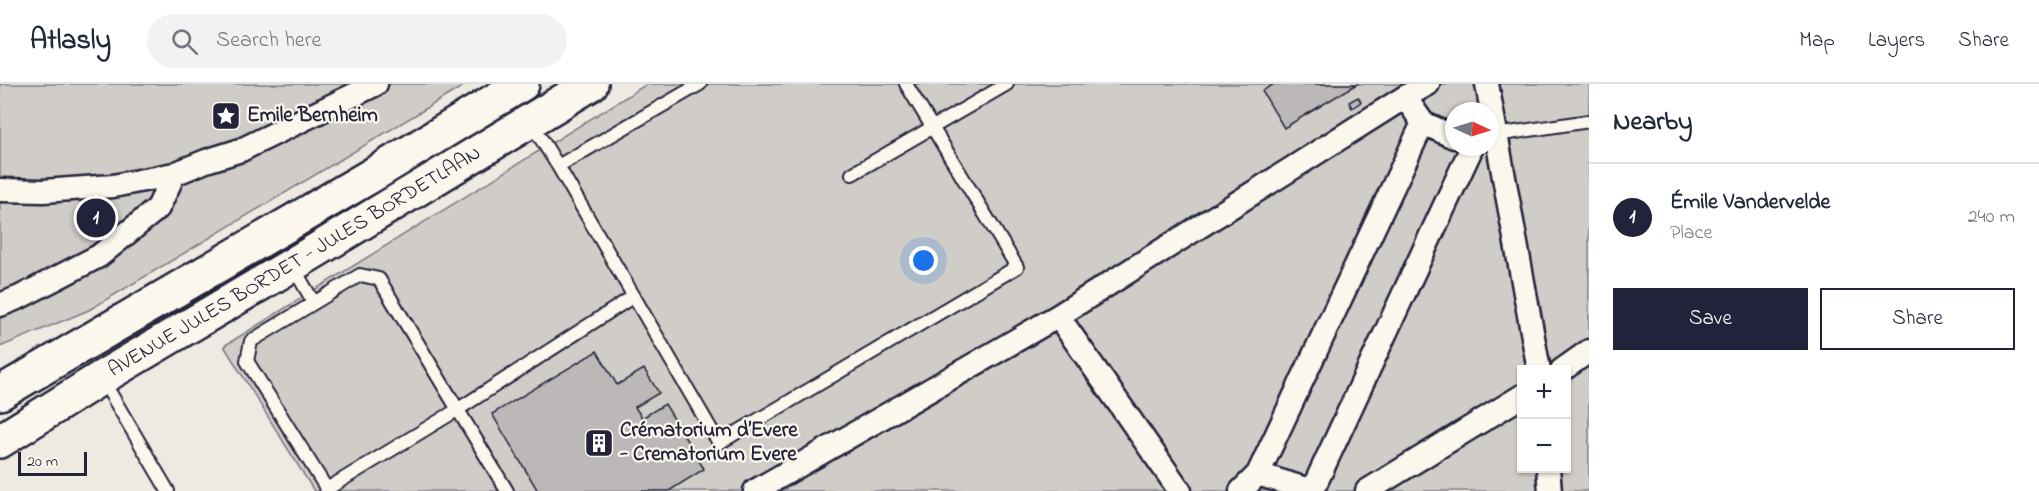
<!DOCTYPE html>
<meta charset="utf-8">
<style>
:root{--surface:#fff;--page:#f2f2f3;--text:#1f2937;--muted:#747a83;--line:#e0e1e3;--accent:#22223b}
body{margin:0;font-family:"Indie Flower",sans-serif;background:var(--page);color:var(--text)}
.controls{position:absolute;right:18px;bottom:18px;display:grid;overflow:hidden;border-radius:0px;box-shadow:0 2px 4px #0004}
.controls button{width:54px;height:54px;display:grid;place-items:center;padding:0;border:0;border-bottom:2px solid var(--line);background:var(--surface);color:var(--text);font:30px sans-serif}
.compass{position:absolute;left:1445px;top:18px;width:54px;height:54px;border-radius:50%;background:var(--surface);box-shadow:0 2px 4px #0004;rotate:94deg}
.scale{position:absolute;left:18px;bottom:15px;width:69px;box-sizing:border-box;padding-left:6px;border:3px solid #22223b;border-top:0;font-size:16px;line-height:21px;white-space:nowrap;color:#22223b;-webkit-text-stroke:4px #fbf7ec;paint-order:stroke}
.you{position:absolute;left:924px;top:177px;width:21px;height:21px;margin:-15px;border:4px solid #fff;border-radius:50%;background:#1a73e8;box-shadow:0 0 0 9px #1a73e833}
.badge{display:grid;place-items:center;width:39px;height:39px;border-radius:50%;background:var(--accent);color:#fff;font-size:20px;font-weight:700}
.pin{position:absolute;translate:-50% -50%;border:3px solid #fff;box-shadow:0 2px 6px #0006}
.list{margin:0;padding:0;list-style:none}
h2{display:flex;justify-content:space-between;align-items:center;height:78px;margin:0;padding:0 24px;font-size:26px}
h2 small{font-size:20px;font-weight:400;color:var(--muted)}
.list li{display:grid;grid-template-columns:39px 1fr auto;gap:18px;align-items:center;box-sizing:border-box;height:108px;padding:0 24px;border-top:2px solid var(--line)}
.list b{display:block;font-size:22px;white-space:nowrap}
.list p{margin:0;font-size:20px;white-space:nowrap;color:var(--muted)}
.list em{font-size:20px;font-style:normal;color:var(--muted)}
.actions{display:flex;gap:12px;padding:18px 24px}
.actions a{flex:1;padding:14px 0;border:2px solid var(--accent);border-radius:0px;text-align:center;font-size:21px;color:var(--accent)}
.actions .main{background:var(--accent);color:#fff}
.icon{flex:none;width:33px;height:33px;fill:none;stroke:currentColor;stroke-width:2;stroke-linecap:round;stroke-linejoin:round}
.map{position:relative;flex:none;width:1589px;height:407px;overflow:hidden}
header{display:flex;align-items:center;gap:36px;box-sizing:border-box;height:84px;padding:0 30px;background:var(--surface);border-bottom:2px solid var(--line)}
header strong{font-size:28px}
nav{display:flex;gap:33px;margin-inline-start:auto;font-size:21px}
.search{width:420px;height:54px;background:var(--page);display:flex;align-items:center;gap:15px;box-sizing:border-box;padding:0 21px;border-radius:33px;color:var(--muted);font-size:22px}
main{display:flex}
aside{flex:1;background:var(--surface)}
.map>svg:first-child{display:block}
.green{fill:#d0cdc9;stroke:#797882;stroke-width:1.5;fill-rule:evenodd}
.building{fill:#bcb8b8;stroke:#22223b;stroke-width:1.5}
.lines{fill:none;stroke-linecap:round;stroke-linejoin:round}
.lane-casing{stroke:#22223b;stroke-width:16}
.street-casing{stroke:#22223b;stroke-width:27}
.secondary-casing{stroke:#22223b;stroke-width:38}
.lane{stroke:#fbf7ec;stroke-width:12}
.street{stroke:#fbf7ec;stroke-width:22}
.secondary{stroke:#fbf7ec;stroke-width:33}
.labels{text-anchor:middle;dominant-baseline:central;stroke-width:4.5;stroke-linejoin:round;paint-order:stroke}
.poi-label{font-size:21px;font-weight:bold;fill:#22223b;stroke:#fbf7ec;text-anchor:start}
.street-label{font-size:21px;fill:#22223b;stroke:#fbf7ec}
</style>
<header>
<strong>Atlasly</strong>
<div class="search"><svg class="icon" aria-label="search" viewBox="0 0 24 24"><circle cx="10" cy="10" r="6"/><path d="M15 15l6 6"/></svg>Search here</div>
<nav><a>Map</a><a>Layers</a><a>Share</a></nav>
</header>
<main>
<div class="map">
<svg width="1589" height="407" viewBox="0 0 1589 407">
<rect width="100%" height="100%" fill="#eeeae2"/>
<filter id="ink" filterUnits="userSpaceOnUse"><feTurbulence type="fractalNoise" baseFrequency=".0167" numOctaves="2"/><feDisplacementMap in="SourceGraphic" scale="12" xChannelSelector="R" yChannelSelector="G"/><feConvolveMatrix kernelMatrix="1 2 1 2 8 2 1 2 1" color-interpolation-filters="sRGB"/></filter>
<g filter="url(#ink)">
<!-- green -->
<path class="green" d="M0 0H467L89 226 0 263Z
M647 0H1589V407H314L224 262ZM1454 27H1490V63H1454ZM1522 286H1566V384H1522Z"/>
<!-- building -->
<path class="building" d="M1274 0H1357L1284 44 1262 7Z
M1358 13 1361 18 1352 24 1349 18Z
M597 267 617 301 644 285 659 309 635 323 642 334 665 320 704 385 669 407H538L492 330Z"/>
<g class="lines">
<!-- lane casing -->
<g class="lane-casing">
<path id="lane" d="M700 0 558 82 719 359 1017 183 906 0
M530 37 558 82
M1496 51 1589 37
M852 90 1007 0
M292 181 314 219
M102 295 168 407
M327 405 457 326 634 212
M328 407 247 277 251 257 360 191 379 195 507 407"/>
</g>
<!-- street casing -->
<g class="street-casing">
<path id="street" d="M1487 0 1539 286
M1423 39 1454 53
M0 106 43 107 113 102 174 90 206 77 241 66 376 0
M0 221 20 213 99 172 158 124 174 90
M1562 286 1589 267
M1548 384 1550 407
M1258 390 1423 39 1405 13 1428 0
M755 407 1058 232
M1180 407 1058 232 1405 13
M1241 407 1258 390 1312 407
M1312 407 1472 63
M1367 407 1522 312"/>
</g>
<!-- secondary casing -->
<g class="secondary-casing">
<g id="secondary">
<path d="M0 309 379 87 522 0"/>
<path id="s1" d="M0 357 101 294 292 181 591 0"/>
</g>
</g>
<!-- lane -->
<use href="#lane" class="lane"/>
<!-- street -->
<use href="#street" class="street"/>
<!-- secondary -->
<use href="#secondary" class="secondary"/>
</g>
</g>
<!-- icons -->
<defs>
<g id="sight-square" transform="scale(1.5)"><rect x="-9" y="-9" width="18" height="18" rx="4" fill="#22223b" stroke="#fbf7ec"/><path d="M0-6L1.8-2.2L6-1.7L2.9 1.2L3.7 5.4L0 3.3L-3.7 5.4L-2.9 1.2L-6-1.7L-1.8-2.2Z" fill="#fff"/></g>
<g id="building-square" transform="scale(1.5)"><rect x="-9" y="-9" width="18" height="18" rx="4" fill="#22223b" stroke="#fbf7ec"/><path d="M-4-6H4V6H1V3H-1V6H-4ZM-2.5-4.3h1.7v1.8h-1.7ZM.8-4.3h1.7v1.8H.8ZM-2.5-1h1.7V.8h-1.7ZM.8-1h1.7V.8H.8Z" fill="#fff"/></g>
</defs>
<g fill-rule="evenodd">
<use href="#sight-square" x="226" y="32"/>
<use href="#building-square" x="599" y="359"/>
</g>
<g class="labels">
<!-- poi labels -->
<g class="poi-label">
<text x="247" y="32">Emile Bernheim</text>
<text x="620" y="347">Crématorium d’Evere<tspan x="620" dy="24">- Crematorium Evere</tspan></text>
</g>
<!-- street labels -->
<g class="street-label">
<text stroke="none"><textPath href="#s1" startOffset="345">AVENUE JULES BORDET - JULES BORDETLAAN</textPath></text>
</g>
</g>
</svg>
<div class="controls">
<button>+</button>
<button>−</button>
</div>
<svg class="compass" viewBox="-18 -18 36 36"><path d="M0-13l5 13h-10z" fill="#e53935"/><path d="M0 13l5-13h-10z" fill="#747a83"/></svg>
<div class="scale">20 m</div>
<div class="you"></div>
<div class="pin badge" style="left:96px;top:134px">1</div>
</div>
<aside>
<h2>Nearby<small></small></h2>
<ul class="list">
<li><span class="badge">1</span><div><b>Émile Vandervelde</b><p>Place</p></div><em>240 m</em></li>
</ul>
<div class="actions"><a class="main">Save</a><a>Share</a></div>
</aside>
</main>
